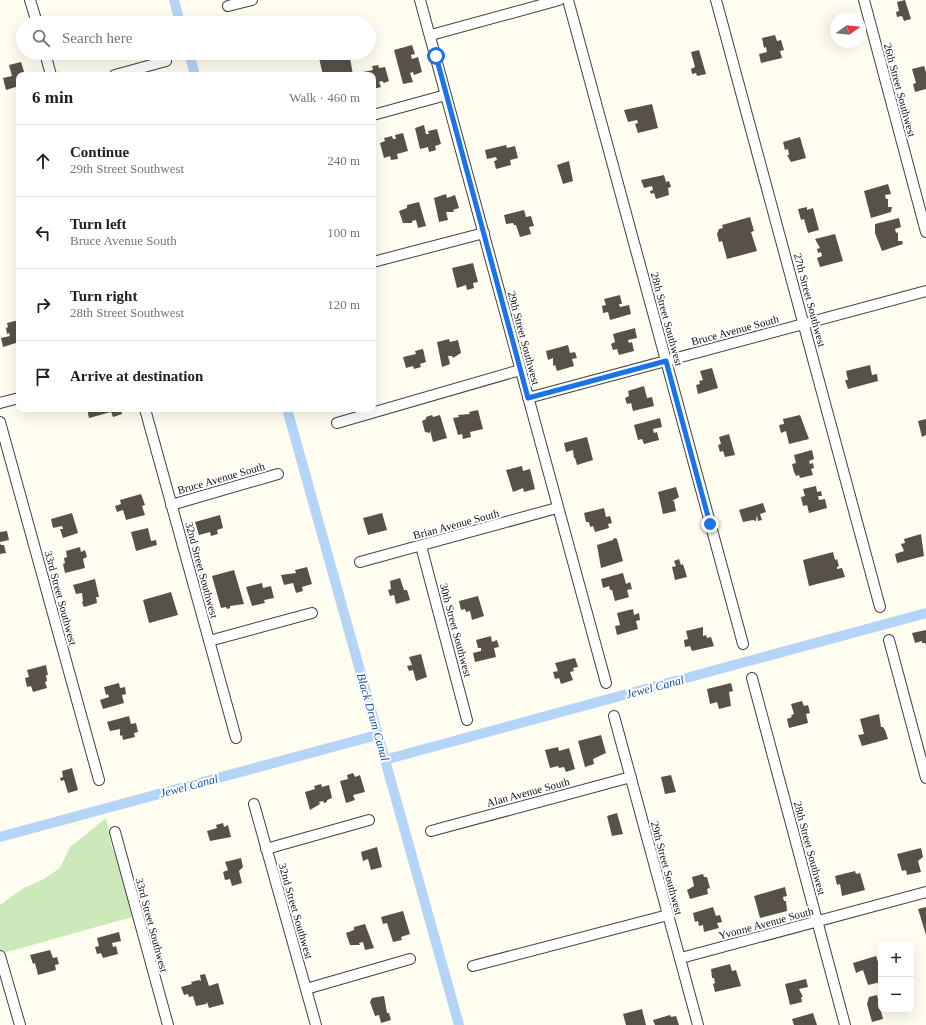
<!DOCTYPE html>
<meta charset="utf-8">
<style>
:root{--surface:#fff;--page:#f2f2f2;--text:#202124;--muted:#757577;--line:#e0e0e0}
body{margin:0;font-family:Georgia,serif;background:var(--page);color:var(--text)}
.controls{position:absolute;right:12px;bottom:12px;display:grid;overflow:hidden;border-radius:8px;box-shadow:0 4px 16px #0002}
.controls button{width:36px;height:36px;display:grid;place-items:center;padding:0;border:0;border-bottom:1px solid var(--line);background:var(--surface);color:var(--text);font:20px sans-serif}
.compass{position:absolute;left:830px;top:12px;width:36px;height:36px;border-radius:50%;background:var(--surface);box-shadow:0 4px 16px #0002;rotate:75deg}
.stop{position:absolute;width:12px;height:12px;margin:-9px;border:3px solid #1a73e8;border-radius:50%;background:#fff}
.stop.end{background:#1a73e8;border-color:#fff;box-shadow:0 1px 4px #0008}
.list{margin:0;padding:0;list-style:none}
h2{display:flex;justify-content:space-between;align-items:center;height:52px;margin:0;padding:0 16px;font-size:17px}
h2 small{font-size:13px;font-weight:400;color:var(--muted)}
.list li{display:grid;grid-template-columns:26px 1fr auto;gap:12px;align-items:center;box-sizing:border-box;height:72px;padding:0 16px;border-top:1px solid var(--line)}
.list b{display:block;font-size:15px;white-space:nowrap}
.list p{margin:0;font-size:13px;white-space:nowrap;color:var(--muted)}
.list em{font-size:13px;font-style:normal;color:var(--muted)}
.icon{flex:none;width:22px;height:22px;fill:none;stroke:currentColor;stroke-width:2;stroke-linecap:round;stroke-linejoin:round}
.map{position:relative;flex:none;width:926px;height:1025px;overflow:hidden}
.search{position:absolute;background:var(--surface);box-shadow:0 4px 16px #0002;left:16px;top:16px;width:360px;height:44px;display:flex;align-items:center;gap:10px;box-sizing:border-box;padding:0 14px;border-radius:22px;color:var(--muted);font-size:15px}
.panel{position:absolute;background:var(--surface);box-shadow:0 4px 16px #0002;left:16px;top:72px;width:360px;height:340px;border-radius:8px}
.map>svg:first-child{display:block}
.green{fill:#cceab9}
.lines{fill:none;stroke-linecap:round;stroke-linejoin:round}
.canal{stroke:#b4d5f7;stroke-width:10}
.building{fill:#58514b}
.minor-casing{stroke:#424242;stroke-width:12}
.minor{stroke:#fff;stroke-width:10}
.route{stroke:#1a73e8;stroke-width:5}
.labels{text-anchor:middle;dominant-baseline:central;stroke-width:4;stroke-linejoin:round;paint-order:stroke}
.street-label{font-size:11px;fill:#0f0f0f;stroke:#fff}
.water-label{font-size:12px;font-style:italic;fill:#1552a3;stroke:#fff}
</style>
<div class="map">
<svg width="926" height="1025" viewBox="0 0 926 1025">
<rect width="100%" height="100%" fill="#fffef0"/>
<!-- green -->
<path class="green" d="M106 818 112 848 126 875 132 917 0 954V905L22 889 44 879 60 868 70 847Z"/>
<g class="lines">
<!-- canal -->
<path class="canal" d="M174 0 180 23
M189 53 195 75
M287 409 459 1025
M384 760 926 613
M0 837 377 735"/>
</g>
<!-- building -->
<path class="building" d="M905 0 911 19 904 21 902 16 897 17 896 12 899 11 897 2Z
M775 35 777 41 781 40 784 50 780 51 782 58 761 63 759 54 767 52 766 47 764 48 762 38Z
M412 45 415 54 411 55 412 59 418 57 422 72 414 75 413 72 410 73 413 82 403 84 394 50Z
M699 50 706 74 697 76 696 73 692 74 691 69 695 67 691 52Z
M338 53H343L345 60 350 58 353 75H323L319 58Z
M21 62 25 75H19V86L6 90 3 78 12 76 9 65Z
M378 65 379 68 385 67 389 81 384 83 382 81 379 82 381 87 373 89V75H363V72L373 70 372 66Z
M924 66 926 72V89L915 92 913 84 916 83 912 69Z
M652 104 658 128 638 133 635 124 638 123 637 120 628 122 624 110Z
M424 125 426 134H429L428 131 437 129 441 144 435 146 436 150 429 152 428 147 420 149 415 128Z
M403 133 408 151 397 154 398 159 391 160 390 156 384 158 380 143 385 141 384 138 392 136 393 139H396L395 135Z
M800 137 806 158 791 162 787 155H789L788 149 785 150 783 142Z
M506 145 507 148 515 146 518 158 510 160 511 165 496 169 494 161 497 160 496 157 487 159 485 150Z
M569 161 573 181 563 184 557 165Z
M664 175 666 182 669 181 671 187 668 188 669 195 656 199 654 193 651 194 650 191 653 190 652 186 644 188 641 180Z
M888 184 891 194 885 195 886 199H888V207H892L891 212 871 218 864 191Z
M446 194 447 198 455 195 459 208 453 210 454 212H446L448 220 439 222 434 198Z
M419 202 426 226 418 228 416 220 412 221V223H403L399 211 407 208V205Z
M807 207V210L813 208 819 230 808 233 804 219 801 220 798 209Z
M524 210 526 217 531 216 534 226 529 227 531 234 520 237 516 225H514L513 223 506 224 504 215Z
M750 217 754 231 751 232 757 251 727 259 722 241 719 242 717 234 719 229 723 228 722 225Z
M899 218 901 227 895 229 896 233 898 232V241H902L903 244 882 251 875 233V224Z
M835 234 843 261 820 267 817 258 822 256 821 252 818 253 817 249 820 248 815 239Z
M473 263 478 282 473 283 474 288 467 290 466 285 457 288 452 268Z
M620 295 622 304H619L620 307 629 305 631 314 610 320 608 312 603 313 602 306 606 305 604 299Z
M19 320V342L3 347 1 338 10 336 9 333 7 334 6 328 8 327 7 323Z
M635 328 637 338 628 340 629 343 632 342 634 351 619 355 617 349 613 350 611 344 615 342 613 334Z
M449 339 450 342 458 340 461 353 453 358 452 356H448L450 364 442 367 437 342Z
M568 345 570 353 575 352 577 358 572 359 574 366 557 371 555 365 553 366V358L548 360 546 351Z
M423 349 426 362 420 364 421 367 414 369 413 366 406 368 403 357 416 354 415 351Z
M870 365 872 375 877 374 878 381 848 389 845 380H848L846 371Z
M712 368 718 388 698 394 696 385 700 384 699 381 703 380 700 371Z
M644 386 647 398 652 397 654 406 633 411 631 403 627 404 625 398 629 396 628 391Z
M87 409H121L122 414 113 417 111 412 89 418Z
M478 410 483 429 470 432 471 437 463 439 462 434 458 435 453 418 459 417 458 415 470 414 469 412Z
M432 415 433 417 440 415 447 438 433 442 430 430V433L425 432 422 421 426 419V417Z
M800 415 809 439 789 444 786 431 781 433 779 425 784 424 783 419Z
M660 418 662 427 653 429 654 433 657 432 659 440 644 444 642 439 638 440 634 425Z
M926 419V435L922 437 918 421Z
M729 434 735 455 725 457 723 451 720 452 718 445 721 444 719 437Z
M587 437 593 460 577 465 575 458H574L573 450 566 452 564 443Z
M812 450 814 459 809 461 810 464 813 463 814 468 811 469 813 475 800 478 799 475 796 476 794 472 792 464 796 463 794 455Z
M522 466 523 471 530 469 535 489 524 492 523 488 513 492 506 470Z
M816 486 817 492 821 491 822 496H818L819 500 825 499 827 508 809 513 807 505 803 506 801 497 805 496 803 489Z
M676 487 679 497 672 501H674L676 511 663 514 658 492Z
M141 494 145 505 142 506 145 515 126 520 123 510 117 512 115 506 121 504 120 500Z
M763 503 766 512 760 514 762 520 758 521 757 515 756 521 753 520 743 522 739 510Z
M604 508 606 517 610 516 612 523 608 524 609 528 595 532 593 526 590 527 589 522H586L584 513Z
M72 513 78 533 63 538 60 529H63L62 526 53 528 51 519Z
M382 513 387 530 368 535 363 518Z
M220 515 223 528 217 530 218 534 211 536 210 532 199 535 195 522Z
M148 528 151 541 156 540 157 545 136 551 131 532Z
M7 531 9 540 0 542V532Z
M921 534 924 556 897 563 895 554 904 551 901 544 905 543 904 539Z
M615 538 617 539 623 561 601 568 597 545 613 540V539Z
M0 543 1 545H4L6 553 0 554Z
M80 547 81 552 85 550 87 557 83 559 85 568 65 573 63 564 65 563 64 558 67 557 66 551Z
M833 552 835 560 837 559 839 566 837 567V569L842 568 845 577 809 586 803 560Z
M679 559 681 565 683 564 687 577 675 580 672 567 676 566 674 561Z
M307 567 312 584 302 587 303 591 296 593 293 583 284 585 281 575 296 573 295 570Z
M234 570 244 604 230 606V608L227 609 226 607 221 608 212 576Z
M623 573 626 584 630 582 632 589 627 590 629 597 615 601 612 590H610L609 586 603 588 601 579Z
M400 578 404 590H407L410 600 396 604 394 595 390 596 388 590 391 589 390 581Z
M95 579 99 597H96L97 603 84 607 82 603 83 601 82 593 76 594 73 585Z
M262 583 263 588 271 586 274 598 264 600 265 603 252 606 246 587Z
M171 592 178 615 149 623 143 600Z
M478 596 484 616 472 620 470 611 466 612 465 609 461 610 459 601Z
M633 609 634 615 639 613 640 620 636 621 638 629 617 635 615 626 620 625 617 613Z
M703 627V636L706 635 707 638 711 637 714 646 692 651 690 646 685 647 684 640 688 639 686 631Z
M926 630V645L925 643H922V641L915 643 912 633Z
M491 636 492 642 497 640 499 647 494 648 496 657 475 662 473 653 481 651V648H478L476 640Z
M421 654 427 677 416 681 413 670 409 671 407 666 412 665 409 657Z
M575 658 578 667 573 668 574 671 570 672 573 680 561 684 559 678 555 679 553 672 558 671 555 663Z
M46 665 48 675H46L47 681 45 682 47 688 33 692 31 686 27 687 25 678 29 677 27 670Z
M119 683 120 688 125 687 126 694 122 695 124 703 103 709 100 700 109 697 108 694 106 695 104 687Z
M731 683 733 691 729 692 731 706 719 709 717 702 710 704 707 689Z
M802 701 804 706 808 705 810 713 806 714 808 723 789 728 787 719 792 717 791 715 794 714 791 704Z
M879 714 881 727H883L885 730 888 739 862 746 858 735 864 734 860 719Z
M129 716 131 724 136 723 138 732 134 733 135 737 123 740 122 735 120 736V729L110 731 107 722Z
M601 735 606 753 593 759 594 764 585 767 578 741Z
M558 747 559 751 569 748 575 769 566 772 564 767 559 768 558 766 550 768 545 750Z
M72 768 78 790 68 793 64 780 61 781 60 778 63 777 62 771Z
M353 773 355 777 360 775 365 792 353 795 355 800 346 803 340 781 348 779 347 775Z
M671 775 676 792 665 794 661 777Z
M321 784 322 787 329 785 332 798 327 800V802L324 803 323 801 319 802 320 804 310 810 305 792 315 789 314 786Z
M617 813 623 834 612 836 607 816Z
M223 823 224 827 228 825 231 837 210 841 207 831 217 828 216 825Z
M377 847 382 867 371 870 368 859 363 861 361 852Z
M921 848 923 857 918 861 921 872 907 875 906 870 902 871 897 854Z
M241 858 243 867 239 871 242 883 232 886 230 879 225 880 223 872 228 870 225 862Z
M855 871 856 874 860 873 865 890 842 896 840 884 837 885 835 876Z
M703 874 704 877H707L710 888 707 889 708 894 690 899 687 890 694 886 692 877Z
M785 887 787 896 783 897 784 901H786L787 911 760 918 754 896Z
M713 907 716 916 720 915 722 922 717 923 719 928 704 932 703 925 699 926 698 921 695 922 693 913Z
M926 907V935L918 909Z
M403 911 410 934 401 937 402 940 393 942 387 923 383 924 381 917Z
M365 924 374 948 365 950 363 942 359 943 360 945H350L346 933 354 930V927Z
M119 932 121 941 112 943 113 947 116 946 118 954 103 958 101 953 97 954 95 947 99 946 97 938Z
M50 950 53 958 57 957 59 964 55 965 56 970 38 975 35 963 33 964 30 955Z
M876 956 878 962 881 961V975L879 976 881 982 868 985 863 970 856 973 853 963Z
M730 964 732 971 736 970 741 986 715 992 713 984 715 983 714 978H712L711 969Z
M205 974 209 986 218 983 224 1004 209 1008 207 1002 206 1004 196 1006 193 996 189 997 188 994 184 995 181 987 192 984 191 982 199 980 201 981 200 975Z
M806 979 808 987 799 989 803 997H801L802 1002 790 1005 785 984Z
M877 995 883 1019 872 1022 867 1004 869 997Z
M384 996 387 1013H389L391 1020 381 1023 379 1015 375 1016 370 1002 372 998Z
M642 1009 646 1025H626L623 1014Z
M813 1013 817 1025H794L792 1019Z
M670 1015 671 1017 676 1016 679 1025H655L653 1020Z"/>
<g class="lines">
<!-- minor casing -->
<g class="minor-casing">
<path id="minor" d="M30 0 37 23
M420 0 606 683
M568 0 743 644
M716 0 880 607
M864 0 926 232
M228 6 252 0
M431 35 559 0
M45 53 51 75
M115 75 166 61
M373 115 446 95
M373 262 484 233
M528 398 926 291
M0 403 19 398
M145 409 236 738
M0 422 99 780
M337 423 520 370
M171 505 278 474
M421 546 467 720
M360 562 557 508
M889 640 926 778
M209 641 312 613
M752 678 845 1025
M614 716 698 1025
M254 804 316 1025
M431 831 631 777
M115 832 168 1025
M266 849 369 820
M0 956 20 1025
M681 958 926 892
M473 966 668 915
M306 989 410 959"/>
</g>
<!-- minor -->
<use href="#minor" class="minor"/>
</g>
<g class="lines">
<!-- route -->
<path class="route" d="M436 56 528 398 666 361 710 524"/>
</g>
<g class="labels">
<!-- street labels -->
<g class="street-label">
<text transform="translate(900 90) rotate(75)">26th Street Southwest</text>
<text transform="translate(810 300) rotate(75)">27th Street Southwest</text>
<text transform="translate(667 319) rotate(75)">28th Street Southwest</text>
<text transform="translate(735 330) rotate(-15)">Bruce Avenue South</text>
<text transform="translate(524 338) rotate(75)">29th Street Southwest</text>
<text transform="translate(221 478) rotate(-16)">Bruce Avenue South</text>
<text transform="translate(456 524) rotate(-15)">Brian Avenue South</text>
<text transform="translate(202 570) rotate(75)">32nd Street Southwest</text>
<text transform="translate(61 598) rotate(75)">33rd Street Southwest</text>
<text transform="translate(456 630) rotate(75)">30th Street Southwest</text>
<text transform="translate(528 792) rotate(-15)">Alan Avenue South</text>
<text transform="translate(810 848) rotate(75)">28th Street Southwest</text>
<text transform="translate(667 868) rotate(75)">29th Street Southwest</text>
<text transform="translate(296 911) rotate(74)">32nd Street Southwest</text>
<text transform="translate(766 923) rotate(-15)">Yvonne Avenue South</text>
<text transform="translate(152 925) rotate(75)">33rd Street Southwest</text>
</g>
<!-- water labels -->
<g class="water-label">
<text transform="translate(655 687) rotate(-15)">Jewel Canal</text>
<text transform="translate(373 717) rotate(74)">Black Drum Canal</text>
<text transform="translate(189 786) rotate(-15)">Jewel Canal</text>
</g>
</g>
</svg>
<div class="controls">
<button>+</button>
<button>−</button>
</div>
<svg class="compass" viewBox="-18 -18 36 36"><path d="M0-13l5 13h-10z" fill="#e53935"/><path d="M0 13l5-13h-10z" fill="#757577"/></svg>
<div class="stop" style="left:436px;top:56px"></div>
<div class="stop end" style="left:710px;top:524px"></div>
<div class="search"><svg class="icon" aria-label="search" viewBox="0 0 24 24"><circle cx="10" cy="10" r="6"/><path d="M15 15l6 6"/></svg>Search here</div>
<section class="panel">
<h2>6 min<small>Walk · 460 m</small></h2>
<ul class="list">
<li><svg class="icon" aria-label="ahead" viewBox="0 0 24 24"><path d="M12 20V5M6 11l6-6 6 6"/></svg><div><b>Continue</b><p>29th Street Southwest</p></div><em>240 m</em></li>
<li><svg class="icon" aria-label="left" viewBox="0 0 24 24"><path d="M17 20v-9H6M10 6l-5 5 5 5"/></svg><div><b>Turn left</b><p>Bruce Avenue South</p></div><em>100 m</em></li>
<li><svg class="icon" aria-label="right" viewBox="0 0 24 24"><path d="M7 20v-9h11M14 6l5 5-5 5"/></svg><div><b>Turn right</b><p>28th Street Southwest</p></div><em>120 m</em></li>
<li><svg class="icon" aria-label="arrive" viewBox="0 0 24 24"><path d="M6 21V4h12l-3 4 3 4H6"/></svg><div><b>Arrive at destination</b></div></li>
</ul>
</section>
</div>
